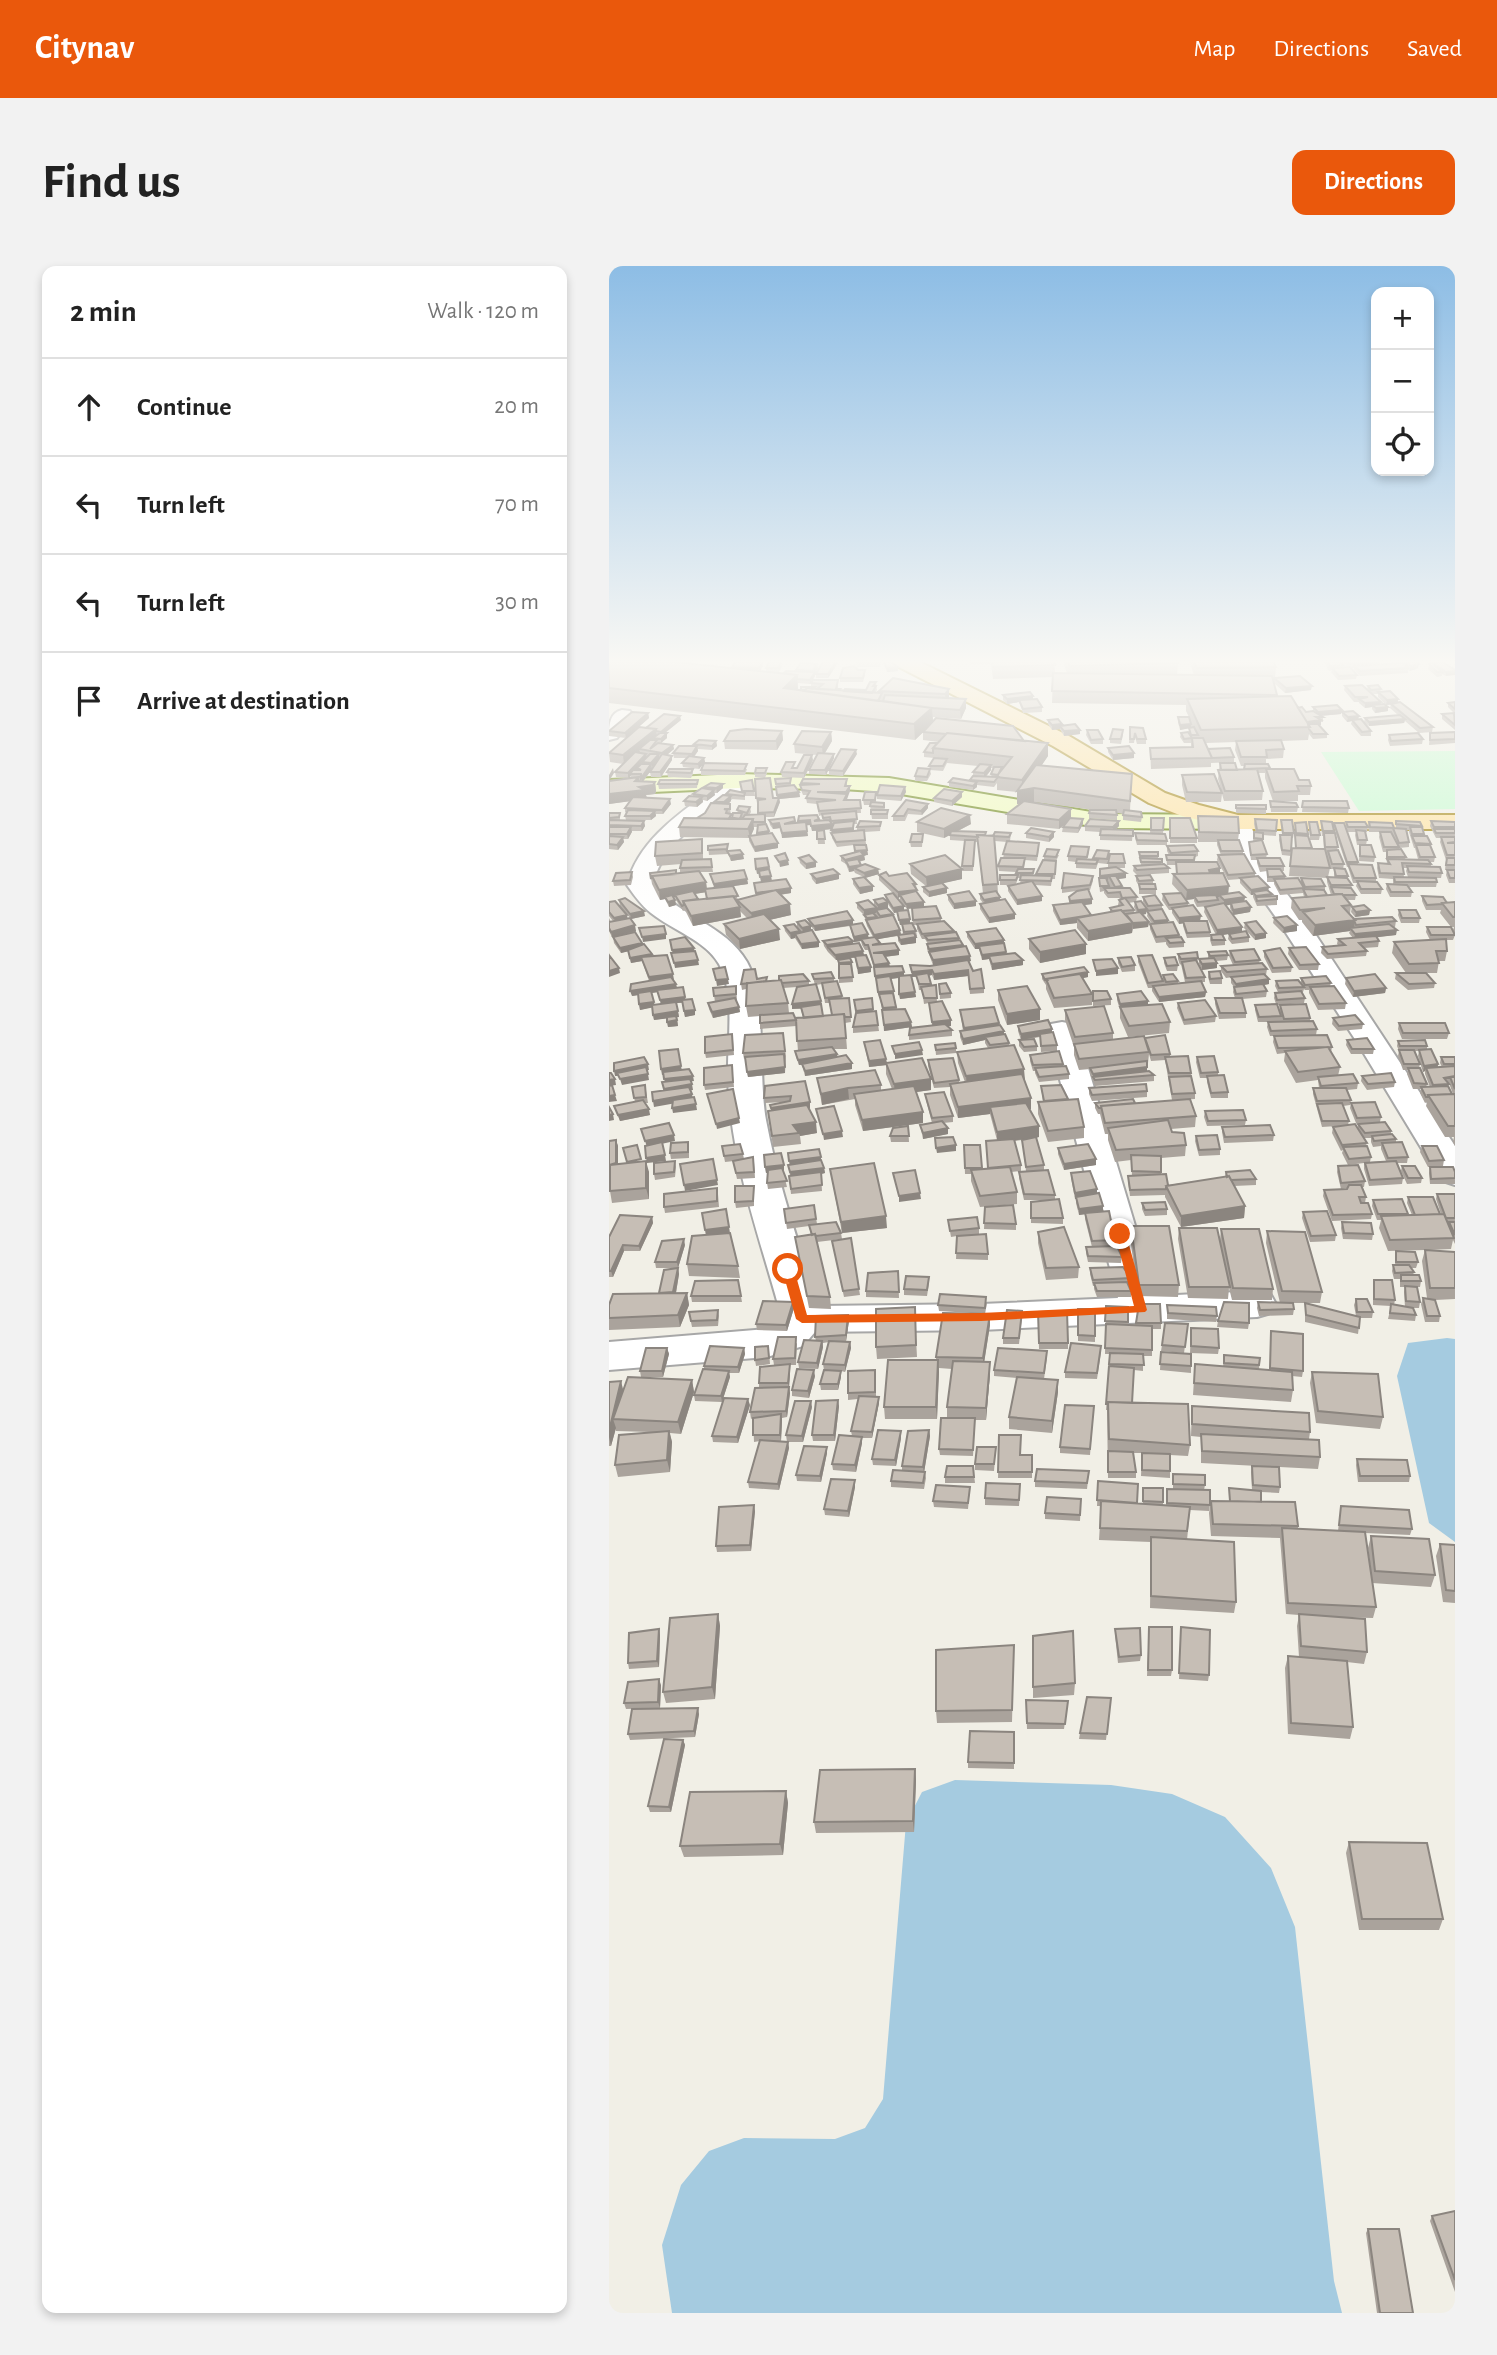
<!DOCTYPE html>
<meta charset="utf-8">
<style>
:root{--surface:#fff;--page:#f2f2f2;--text:#222;--muted:#767676;--line:#e0e0e0;--accent:#ea580c}
body{margin:0;font-family:"Alegreya Sans",sans-serif;background:var(--page);color:var(--text)}
.controls{position:absolute;right:21px;top:21px;display:grid;overflow:hidden;border-radius:14px;box-shadow:0 4px 10px #0003}
.controls button{width:63px;height:63px;display:grid;place-items:center;padding:0;border:0;border-bottom:2px solid var(--line);background:var(--surface);color:var(--text);font:35px sans-serif}
.stop{position:absolute;width:21px;height:21px;margin:-16px;border:5px solid #ea580c;border-radius:50%;background:#fff}
.stop.end{background:#ea580c;border-color:#fff;box-shadow:0 2px 7px #0008}
.list{margin:0;padding:0;list-style:none}
h2{display:flex;justify-content:space-between;align-items:center;height:91px;margin:0;padding:0 28px;font-size:30px}
h2 small{font-size:23px;font-weight:400;color:var(--muted)}
.list li{display:grid;grid-template-columns:46px 1fr auto;gap:21px;align-items:center;box-sizing:border-box;height:98px;padding:0 28px;border-top:2px solid var(--line)}
.list b{display:block;font-size:26px;white-space:nowrap}
.list em{font-size:23px;font-style:normal;color:var(--muted)}
.icon{flex:none;width:38px;height:38px;fill:none;stroke:currentColor;stroke-width:2;stroke-linecap:round;stroke-linejoin:round}
.map{position:relative;flex:none;width:846px;height:2047px;overflow:hidden;border-radius:14px}
header{display:flex;align-items:center;gap:42px;box-sizing:border-box;height:98px;padding:0 35px;background:var(--accent);color:#fff}
header strong{font-size:33px}
nav{display:flex;gap:38px;margin-inline-start:auto;font-size:24px}
.intro{display:flex;align-items:center;justify-content:space-between;box-sizing:border-box;height:168px;padding:0 42px}
h1{margin:0;font-size:49px}
.button{padding:18px 32px;border-radius:14px;background:var(--accent);color:#fff;font-size:24px;font-weight:700}
main{display:flex;gap:42px;padding:0 42px}
aside{flex:1;background:var(--surface);border-radius:14px;box-shadow:0 4px 10px #0003}
.map>svg:first-child{display:block}
.park{fill:#c2fcce}
.water{fill:#a5cbe0}
.lines{fill:none;stroke-linecap:round;stroke-linejoin:round}
.street-casing{stroke:#a7a7a7;stroke-width:4}
.secondary-casing{stroke:#5f7d01;stroke-width:4}
.primary-casing{stroke:#9c7d00;stroke-width:4}
.street{fill:#fff;fill-rule:evenodd}
.secondary{fill:#f0fcb9;fill-rule:evenodd}
.primary{fill:#ffe29d;fill-rule:evenodd}
.wall{fill:#aaa39c;fill-rule:evenodd}
.shaded-wall{fill:#8b857f}
.building{fill:#c6beb5;stroke:#8b857f;stroke-width:2}
.route{fill:#ea580c}
</style>
<header>
<strong>Citynav</strong>
<nav><a>Map</a><a>Directions</a><a>Saved</a></nav>
</header>
<div class="intro"><h1>Find us</h1><a class="button">Directions</a></div>
<main>
<aside>
<h2>2 min<small>Walk · 120 m</small></h2>
<ul class="list">
<li><svg class="icon" aria-label="ahead" viewBox="0 0 24 24"><path d="M12 20V5M6 11l6-6 6 6"/></svg><div><b>Continue</b></div><em>20 m</em></li>
<li><svg class="icon" aria-label="left" viewBox="0 0 24 24"><path d="M17 20v-9H6M10 6l-5 5 5 5"/></svg><div><b>Turn left</b></div><em>70 m</em></li>
<li><svg class="icon" aria-label="left" viewBox="0 0 24 24"><path d="M17 20v-9H6M10 6l-5 5 5 5"/></svg><div><b>Turn left</b></div><em>30 m</em></li>
<li><svg class="icon" aria-label="arrive" viewBox="0 0 24 24"><path d="M6 21V4h12l-3 4 3 4H6"/></svg><div><b>Arrive at destination</b></div></li>
</ul>
</aside>
<div class="map">
<svg width="846" height="2047" viewBox="0 0 846 2047">
<rect width="100%" height="100%" fill="#f1efe6"/>
<!-- park -->
<path class="park" d="M846 485V543L750 545 712 486Z"/>
<!-- water -->
<path class="water" d="M838 1072 846 1073V1276L820 1257 788 1110 799 1077Z
M346 1514 502 1519 563 1528 616 1551 662 1602 686 1661 725 2015 733 2047H63L53 1979 72 1919 100 1885 135 1872 226 1873 256 1862 274 1833 297 1557 313 1526Z"/>
<g class="lines">
<!-- street casing -->
<g class="street-casing">
<path id="street" d="M13 444 21 445 24 450 8 472 0 474C0 460 0 447 13 444Z
M130 508 138 510 142 515 138 520C104 546 54 573 44 618 70 651 117 659 138 696 158 731 149 810 157 854 169 918 190 978 209 1040L372 1038 509 1032 438 765 442 758 453 756 464 758 468 765 547 1030 648 1025 662 1029 667 1038 662 1047 648 1051 372 1064 206 1066 194 1080 158 1091 0 1104V1076L158 1063 173 1053C152 974 120 891 119 809 118 775 127 729 110 698 96 674 63 664 42 647 32 639 25 629 18 619 28 578 65 551 98 527 108 520 118 511 130 508Z
M629 549 638 551 641 556 654 596 693 648 846 880V919L834 915 828 908 751 781 666 650 628 597 617 556 620 551Z"/>
</g>
<!-- secondary casing -->
<g class="secondary-casing">
<path id="secondary" d="M130 508 280 512 494 548 629 549 638 551 641 556 638 561 629 563 494 562 280 526 233 523 130 522 0 528V514Z"/>
</g>
<!-- primary casing -->
<g class="primary-casing">
<path id="primary" d="M283 395H309L460 470 556 527 590 539 629 549H846V563H629L573 550 540 537 444 480 286 399Z"/>
</g>
<!-- street -->
<use href="#street" class="street"/>
<!-- secondary -->
<use href="#secondary" class="secondary"/>
<!-- primary -->
<use href="#primary" class="primary"/>
</g>
<!-- wall -->
<path class="wall" d="M0 395 123 402V401L154 400 151 405H157V402L172 396 173 400 170 406H165L175 407 187 405V404L208 398 209 402 206 407V410L201 418 189 417V424H192L202 421V417L229 414V423H231V424H257L267 416 268 424 266 427H270V425L340 423V432L357 442 352 453 324 451V455L415 475 439 490 432 500 523 508 521 544 533 551 532 556 514 554V548L508 547V554L480 552V547L485 544 425 536H422L474 558 469 567 453 566 454 561 455 559 450 563 398 558V548L411 538H408V526L388 524V517L385 521 368 519V521L364 524 340 521V516L361 515 364 510V506L369 500 338 497 334 505 321 504 322 508 318 515H306V510L321 503 320 500 325 493V492L315 491V486L330 476 314 474V466L306 474 0 437ZM382 502H384L382 511H377L382 504Z
M216 395H281L289 405 278 406 274 396H272L271 401H248L247 396H229L219 412H207V408Z
M361 395H445L446 407H458L454 395H568L569 397 568 409H585L580 395H664L667 401 666 412 702 424 676 427 665 417 667 430 697 446 704 445V441L733 444 732 448 712 450 714 451V456H712V459H710L718 468V472L704 473 700 468 699 474 672 475 675 483 674 492 657 493V498L661 503 702 520 701 529H689V535H664L656 512V507H649L654 525 653 534 615 535 613 528 612 536H577L573 519V509L612 523 609 513 611 497 628 504H635V500H632L626 484 627 476 597 477 599 483 625 491V496L602 497V501L542 503 541 482 582 481V477H575L571 471 572 467 580 466V462L571 464 569 456V451H580L577 445V439L443 437 444 411 384 413 382 398H361Z
M714 395H730L734 399V402L738 401 732 395H771V398L789 397 788 395H808L809 402 801 405 799 404V407L751 410 745 404V402H741L748 409 747 413 729 414 722 406 723 404 720 405Z
M820 398H824L846 404 837 410 833 408V410L828 411 819 403Z
M249 404 256 409 254 416H231V412Z
M736 420 758 423 759 420 772 423 771 426 789 436 824 461 823 466 810 467 796 455 795 457 760 460 755 456 756 452 789 449 781 442 782 438 777 439 769 431V428H763L772 436 771 438 779 441V445L766 447 763 443V441L756 442 750 437V436H745L735 424Z
M394 429 433 441V446L414 447 410 436 398 438 394 434Z
M846 436V464L833 453V448L845 447 839 441V437Z
M733 446 749 453 762 465V470H752L742 458 743 455 738 456 733 450Z
M39 447 40 452 17 472 0 470V465Z
M72 454 56 467 58 472 52 477 64 479 65 483 58 489 63 490V494L52 511H42L41 506 43 503 34 515 46 516 47 525 46 528 37 529 38 532 62 538 54 548H47V550L42 554H18L35 555 36 560 33 565H23L19 573H14L15 576 9 584 0 583V547H11V554H17L16 550 18 547 16 546V542L21 535 0 538 22 512V510L19 512 7 511 6 506 14 498 1 496 0 487 37 462Z
M439 454 453 459 471 468 455 470 451 463 443 464 439 458Z
M521 461 537 473V478H528L526 471 525 477H520Z
M478 464 494 473V478H482L477 469Z
M173 465 174 474 168 484 116 483 115 475Z
M222 466 223 475 216 487 225 488V492L217 509 200 508V504L208 489 186 487 185 478Z
M846 466V477L820 479 821 467Z
M514 468 512 478 501 477V473Z
M780 469 814 473 813 478 781 480 779 474Z
M107 475 108 480 103 484 89 483V485L85 491 95 492 96 496 90 503 74 501 73 497 78 492H65L64 487 86 480 85 478Z
M499 482 525 487V492L504 494 499 486Z
M248 488 234 510 220 509V504Z
M204 494 195 512 173 511 172 506 187 501 186 502H188Z
M84 503V508L82 512 59 511 58 506Z
M138 503 136 509H92V504Z
M146 507H158L156 512 146 511Z
M182 512V519L190 526 191 531 170 533 171 536 165 551H157V558L160 567 169 582 146 586 140 575V572L71 571 70 561 88 552 96 547 106 537 105 536 117 530V528L133 526 131 516 143 514 146 530H136V534L122 533V535L119 538H121L122 553 129 547 128 544 141 541 142 546 140 549 149 548V537H148L147 532H168L166 513ZM145 561H148V569L142 570Z
M238 513V520L241 525 238 530V534H251L252 547H247L248 558H245V565L248 564V561L272 556 271 565 255 566 259 589H255L256 594 250 596 252 600 269 603 270 608 256 612 264 625 251 628 244 618V613L255 611 246 607 245 605 240 606 237 598 232 595V590L246 586 245 579 228 581 223 572V563L214 564H215L216 578H209L208 565H203L202 559H197L199 570 173 572 171 562 164 563 161 559 160 554 186 557 214 554 213 549 210 550 208 538 198 537 197 532 199 529H194L192 524V517Z
M89 514 88 522 50 523 49 518Z
M95 521 114 522 108 527H105L106 529 98 535 94 534V536L88 541 76 540 75 535 84 530V528L95 522Z
M296 521 297 526 292 535 268 533V529Z
M267 526V536L275 537 276 544 279 549V553H263L261 539H255L254 534Z
M353 526V531L343 540 325 536V532Z
M297 534 319 542 313 549 299 548 296 555H284V550Z
M661 535 689 541 688 546H662Z
M694 535 740 542 739 547 693 546Z
M627 539 657 543V548L627 547Z
M589 550 630 567 629 574 634 585V588L646 607V610L663 628 662 631 668 630V639L648 640 644 631V629H642L631 617V613L619 614 608 594 609 589H612L608 579V576H589Z
M542 552H555L554 568 558 575V579H528L526 572V567L541 568Z
M561 552 588 572V577H561Z
M646 553 668 554 667 570 654 569V576L658 588 657 592 675 600V605H673L676 610V613L692 617V612L716 620V625L718 629H722L718 616V612L680 610 682 590 673 589 670 574 671 569H673L672 554 685 567 684 572H683V582H686V557L699 568 703 582 715 583 714 570H713L712 560V555L725 565 729 581 728 584 735 598 734 603 739 610V612L743 619 742 622 747 629 746 634H738L742 639 741 648 745 653 787 655 786 661H784L787 669 767 671 770 675 769 681 755 682 758 685 757 690 718 693 712 687 713 681 730 680 728 678 729 673 744 672 740 667 741 665 704 670 693 656V654H690L682 642 683 632 695 631 694 627 671 629 665 618V616H658V605L651 606 648 597V594H642L640 580V576L644 575 645 566 647 567 645 558ZM718 590 722 603H725V611H719L721 602Z
M510 555V560L507 563 524 564 523 575 491 574V566L476 565V560Z
M787 555 813 560 815 570 822 578V581L826 591 825 596H821L822 598V601L833 607 832 612H827L828 616 827 621H800L803 626 802 631H781L777 623 778 618H784V613L770 612 768 602 769 597 778 598 777 586H774L770 571 771 566H760L759 561 760 556 787 562ZM798 564H800V566L805 582H806L809 593H796L797 591 790 583V582L800 581V576ZM794 602H798L797 605 799 611H795Z
M822 555 846 556V617H840L837 609 838 604H836L837 594 831 576 832 572H827L821 560Z
M308 556 362 558 349 565 377 566V569L402 567 401 575 430 581 428 595 416 594 415 603H425L424 609H427L435 594V590L450 589 447 595 446 613H443L442 620 426 619 433 630V635L408 639 399 625V620L402 619H391V609H407V606L390 605 389 600 394 592 398 576 386 575 389 628 391 634 406 653 380 657 371 643V638L374 637 371 633V628H374L369 576H366L364 605H353L356 575 341 574V569L335 572 308 566ZM409 612H412L411 618H407Z
M700 556 711 569 710 574H701L700 561Z
M737 556 759 561 758 566H756L758 574 757 579 766 591 765 596 750 595 751 579H748L746 569 747 566H738L737 561Z
M725 557 749 596V598L767 612V616L773 623 772 628H752L747 620 748 617H744L739 601H738L725 562Z
M445 566V571L440 576 417 572V567Z
M314 568 313 581H302L301 576Z
M119 578V585L135 593 122 595 119 588 100 589 99 580Z
M558 580 589 585V590L586 591 585 596 611 602V607L619 628 636 631 635 635 642 641 641 646 624 649 633 666 640 671V676L623 678 619 673 620 668 625 667 613 669 616 674V679L603 680 601 674 602 669H607L595 646 596 641 601 640 588 641 585 635V633L577 634 573 629 579 637V640L601 666V671L578 672 574 660V657L570 658 563 647V644H560L553 634 554 628 571 627 563 618 564 608H567V599H558L557 589H560L558 585ZM621 638V642L624 649 616 639Z
M94 583V593H102L104 606H91L97 616 98 623 105 622 101 608 138 613 139 618 124 620 129 634 147 629 145 617 182 622V627L171 629 182 649 160 654 171 674 131 683 117 669 115 658 138 652 131 645 132 651 84 660 76 644 74 645 67 634 66 631 65 632 66 634 67 639 60 641 56 633 51 634 43 618 41 607H71V602L72 598 48 600 46 590ZM97 626 98 633H89L85 628Z
M500 585 498 598 489 597 487 603 467 602V596L459 595V590L480 586 478 593 484 594V592Z
M530 586H549V593H553L552 598 560 602V607L528 609 524 605 525 600 532 599Z
M190 592 207 601 197 603 191 597Z
M499 597H516V602H507L517 607V612L509 613 513 622 528 631 527 636 537 648 533 649 540 656 539 661 524 662 523 667 479 675 468 662V657L451 659 444 645V639L460 638V631L467 625 453 627V622L484 610V615L481 624H479L483 638 475 639 482 649 501 646V642L511 640 509 639 510 634 511 633 510 632H499L495 627V625L491 626 490 617 491 603 505 602H499ZM526 636 525 641 528 647H525V644L519 637Z
M301 598 353 603V613L333 617 338 627 320 631 314 626V621L317 620 302 608Z
M23 606 24 611 22 619 5 620 4 615Z
M202 608H230V613L207 618 203 613Z
M270 609 280 610 307 618 308 626 315 641 332 652V655L345 665V667L350 672V674L362 695 359 696 364 705 375 722V727L361 728 359 710 325 714 323 709 320 710 322 719H327L328 736 342 754V760H339L343 764V770L300 774V769L323 759 320 737 315 738 313 724H310L308 711H303L301 699H324L318 683V678H319L316 673H313L308 663V659H304L303 642 298 643 291 634V631L289 632 270 614Z
M527 610 544 614V618L547 623V628H530V620L527 615Z
M276 629 295 644 301 657 307 665 308 670H307V677L292 679 289 675V670L268 673 271 678 290 689 276 691 280 697 281 701 295 710 306 726 307 731 291 733 290 712 282 713 288 743 302 756 303 761 275 765 273 744 271 731H270L265 702 259 684H256L253 679 252 675 245 676 241 660 206 665 202 660V665L210 676V681L193 683 186 672 182 673 176 665 175 660 191 667H193L188 662V656L200 657 199 653 244 658 259 672 264 671 258 660 255 649 248 642V637L268 642 265 639V634H277ZM279 638 285 647 289 646 291 659H293L294 668 292 669 291 664 284 648 268 644V642L269 644 279 642Z
M339 629 367 640 345 643 339 634Z
M813 630 838 637 846 636V668L844 664 845 661H842L831 647 832 644H817L813 635Z
M534 631 553 639V643L559 654V657L575 676V681L560 682 557 678V676L547 677 541 663V658H543L538 650 539 645 534 636Z
M10 634 36 650 22 653 11 640Z
M0 636 18 649V652L27 665 3 671 0 665V652L2 656 4 655 0 650Z
M743 641 761 644 760 649 746 651 742 646Z
M790 644 811 652 810 657H792L789 649Z
M665 652 688 659V665L674 667 664 657Z
M636 657 657 667V672L646 674 635 662Z
M818 661 846 669 844 674H838V685L836 695H830L828 707H818L826 717 825 722 799 724 786 713 787 707H797L783 687 785 676 821 674 817 666Z
M358 666 395 677 397 688 414 694V699L383 704 380 693 373 694 370 683H366L358 671Z
M4 671 34 679 65 714H64L67 718 68 722 86 749 76 751 73 737H67L70 751H68L69 760 59 761 58 752 45 754 43 741 31 744 29 729 23 730 40 715 33 695 22 697 19 685 12 687 5 677ZM49 726 52 738 45 739 43 727Z
M420 673 477 678V688L431 697 420 683Z
M214 675 244 678 254 685 255 689 262 706 249 708 246 692H241L243 696 244 716 230 717 229 694H227L219 686 215 680Z
M680 682 710 698 709 704H690L679 688Z
M621 685 651 694 650 697 658 703 657 709H656L660 713V718L655 719 658 725 657 731 633 733 637 747V752L610 753 606 738V732H626L624 726 625 721 622 717V711H624L617 712 612 705V700L624 699 620 690Z
M655 685 683 701 682 706 663 707 655 691Z
M599 686 619 689 618 694 607 695 608 702 593 704 590 698V693L599 692Z
M569 688 589 692 588 697 596 711V716H593L597 726 596 731 550 736 543 725V722H539L529 696V690L554 714V709L569 715V717L576 716 572 698 571 699 569 693Z
M509 692 526 699V705L513 706 509 697Z
M555 692 569 699 568 705H558L555 697Z
M479 706V711L474 712 483 728V739L445 742 437 723V719L433 713V708Z
M600 706 613 712V718H601L599 711Z
M203 708 225 712V715H228L233 732H240L242 756 236 757 238 783H225L228 791 243 797V803L196 810 193 799H190L187 791 186 785H189L187 760 151 763V750L139 751 137 740V723L133 724 132 718 148 713 158 715H200V719H206ZM213 718 216 737H220L223 749 214 750 212 735 207 719ZM188 721 183 743H192L194 752 187 754 180 747 179 737 174 722Z
M692 712 722 717 721 720 737 737 736 743 709 744 700 727V724H696L695 723 694 726H692L696 732 695 737 668 739 670 745 671 739 701 752V755L708 763 707 769 661 770 658 761 659 756H649L646 744V739L667 738 665 732 666 727 669 726 666 720 667 715 692 716Z
M737 712 777 722 776 727 744 731 736 718Z
M330 718 342 727V732L331 733Z
M127 720 128 734H126L130 741 131 746 104 752 100 743 99 737 106 736 104 722Z
M389 724 431 754 398 759 389 734Z
M484 725 502 733V739L484 740Z
M508 728 539 735V739L561 756 560 767 519 771 511 752V744L508 734Z
M263 732 264 746 267 745 270 765 244 767V761L247 747 245 734Z
M569 737 607 750 606 756 575 759 568 742Z
M351 744 390 757 400 777V780L415 803V814L421 843 430 871 427 872 435 899V904L446 929V934L454 952V958L422 957V936L439 934H415L410 912V906L417 905 413 874 405 875 412 899V905L402 906 408 926V938L371 941 362 915V908H356L355 879H371L373 903H379L388 874 381 848 349 852 341 829V821L325 822 319 800V794L350 814V817L356 816 349 797 348 786 379 782 376 777V774L354 779 351 771V765H354Z
M456 744 504 767V774L536 776V772L561 788V791L582 807 586 827V833L563 834 556 794 542 795 540 788 539 797H538V805L545 809V815L486 820 481 808V803L470 804 465 789V781L456 754Z
M724 752 754 758 753 763 729 765 723 758Z
M790 757 840 767 838 773H793L789 763Z
M409 760 443 766 448 779V785L432 786 431 771 412 774 409 765Z
M174 767 177 790 176 807 139 811 136 792 135 793 134 787Z
M665 770 723 781 722 786 731 801 729 810 749 817 748 823 738 824 742 834 741 839 734 840 740 855 739 859 749 862V858L766 857H747L741 842 742 837 772 851 771 856 782 865V868L787 873V876L799 891 798 897H788L794 912 793 918 760 920 755 903V897L739 899 733 887 734 884 732 885 723 867 724 861 728 860 713 861 704 828V822H710L709 814 687 817 675 795 676 787 668 788 664 776ZM755 872H762V876L764 881 772 880V883L777 895 761 896 762 891Z
M124 774 125 789 97 792 96 787Z
M410 774 428 780V785L415 786 410 780Z
M738 774 765 783 764 788H742L737 779Z
M789 775 818 780V784L829 798V801H833L831 797 832 791H846V880L844 876 845 871H836L817 840 818 836 816 837 811 827 812 823H804L798 808 799 804H794L789 790 790 785 788 780ZM806 785H810L809 790 814 806 816 805V808L821 821H817L818 818 810 802 811 798ZM839 817H840L844 828H843L839 820Z
M255 776 277 793 278 797 322 824 307 826 314 846V857L254 865 246 839V833L213 839 208 812 272 819V824L283 823 277 808V799L260 801Z
M326 779 347 782V787L327 789Z
M421 789 454 798V800L460 808V813L430 816 426 807V805H424L421 795Z
M588 791 609 806V810L619 826V832H602L598 816V812H591L587 796Z
M123 799 125 821 96 824 95 819Z
M753 810 786 816 785 821 758 824 752 815Z
M36 819 39 837H36L41 849 11 855 5 840 26 836 23 821Z
M156 820 201 836V842H200L208 867 191 870 192 878 164 881 159 845H162L161 839 176 836 156 837Z
M432 820 459 833 475 861V872L439 876 429 848V836H434Z
M480 822 538 825V831L483 835 480 828Z
M316 828 344 850V856L334 857 339 868 314 873 311 859 323 857 317 834Z
M486 837H526L587 850 586 861 562 863 563 866 577 879 576 890 552 892V909L559 919 616 911 617 906 647 913V919L625 920 636 940 635 952 572 961 556 931V929L521 930 519 915V910L523 909 522 894 506 896 499 874V868H496L491 848H489L486 842Z
M596 845 637 854 636 859 598 860 595 851Z
M299 860 300 876H282L281 870Z
M613 861 665 869 664 875 615 877 613 866Z
M587 870 611 883V889L590 890 586 875Z
M7 874 9 880V898L32 895 40 906V933L3 937 1 925 0 875Z
M113 880 134 888 135 893 145 896 146 912 128 913 124 895H125L116 896Z
M813 880 835 894 834 900 823 901 846 906V918H821L820 907 821 901H819L811 886Z
M80 881V892L62 893 61 887Z
M449 882 487 893V899L455 904 449 888Z
M155 889 175 904 174 905 178 921 159 923 158 917 159 907H157Z
M212 894 215 902 216 907 212 908 213 925 182 928 180 910H181L179 899Z
M66 895 67 901 66 911 46 914 45 908Z
M729 900 756 915 755 921H753L757 931 756 937 763 948 762 953 723 955 714 930 715 924 738 923V922L732 923 728 906Z
M793 900 813 912 812 917 798 918 792 905Z
M221 903 278 962 233 967Z
M462 907 488 927 506 974V980L483 981 476 953V948L470 949 467 937V933H466L462 912Z
M145 920V940L127 942 126 936Z
M109 928 110 941 56 947 55 941Z
M828 928H846V978L844 974 842 983 820 984 846 986V1033L826 1034 831 1050 830 1056H816L812 1038 814 1032H818L813 995 816 984 779 985 770 962 772 954H768L763 940 764 934 799 948V949H803L798 937 799 931 832 948 827 933Z
M533 937 558 943V949L536 950 533 943Z
M205 939 208 958 232 967 233 973 208 976 221 1031 222 1043 200 1042 186 971 202 969 200 960 178 963 175 943Z
M376 941 407 958V964L375 963Z
M694 946 727 969 726 975 701 976 693 952Z
M43 951 44 957 31 985H15L4 1011H0V971Z
M339 954 370 962V968L379 988V994L347 993 348 970 342 971Z
M733 956 764 968 763 974 734 973 732 962Z
M522 960 570 1019 569 1031 529 1030 521 971Z
M570 962 611 974 612 963 664 1023 663 1034H623L620 1022 619 1033 579 1032 569 973Z
M658 965 713 1026 711 1037H671L657 977Z
M429 966 470 1001 469 1012 437 1014 429 977Z
M121 967 113 968 129 1000 131 1012 80 1010 78 998 83 970Z
M223 975 250 1023 251 1029 235 1031Z
M76 979 69 1002H47L46 996Z
M477 981 513 991 512 997 479 996 477 987Z
M787 985 809 996 807 1002H802L805 1006 804 1009 812 1015 811 1021H808L811 1036 810 1042H803L807 1049 806 1055 779 1053 782 1040 764 1039V1020L765 1014 786 1034 785 1039 796 1041 795 1026 796 1021H791V1013H785L783 1005 784 999H786Z
M69 1002 70 1008 67 1027H78L80 1039 71 1061 0 1064V1039L50 1027Z
M481 1002 522 1012 521 1018H519L522 1025V1031H488L485 1023V1020H484L481 1008Z
M289 1005 290 1032 257 1031V1025Z
M129 1014 133 1036H83L82 1030Z
M320 1017 318 1030 295 1029V1023Z
M747 1033 764 1046 763 1052H751L749 1068 696 1056V1037L747 1050 745 1039Z
M649 1036 685 1043 684 1049 650 1050 648 1042Z
M378 1037 376 1048 381 1059 375 1096 381 1108 377 1154H366L364 1190 331 1189 330 1183 338 1152V1141L343 1103 330 1102 328 1153H276L275 1141 327 1094V1091L362 1047 330 1045 329 1039Z
M530 1038 552 1057V1063H543V1090H534V1105L525 1104 523 1137 581 1179 579 1190 561 1189V1212L532 1210 533 1187H524L527 1206V1212H499L498 1144H497L501 1088H496L497 1040 519 1041V1059H526Z
M558 1039 608 1050 607 1056 558 1053Z
M185 1042 178 1065 148 1064 147 1058Z
M469 1043H486V1076L469 1075Z
M109 1044 110 1050 109 1060 83 1061 80 1046Z
M429 1046 459 1077V1083H430Z
M413 1051 410 1078H394V1072Z
M306 1053 308 1091 268 1093 267 1081Z
M240 1055 237 1075 229 1076H241L242 1082 236 1106 232 1105V1111L229 1124H212L211 1118 215 1104 214 1098 220 1076 214 1077V1081L209 1103 190 1102 189 1096 207 1075 206 1071Z
M609 1055 640 1057 639 1063 608 1061Z
M579 1058 575 1087 552 1085 553 1079Z
M582 1062 610 1082 609 1088 581 1087Z
M662 1065 694 1105 693 1111 683 1110 684 1124 682 1136 584 1129 586 1098 614 1101 615 1089 651 1092 650 1103 661 1104Z
M188 1077 187 1099H181V1104L180 1121 181 1127 178 1151 173 1152 172 1175H162L179 1176 180 1182 170 1224 140 1222 139 1216 151 1175 145 1176 144 1152 142 1153 141 1146 150 1122V1117L171 1099H165L164 1093Z
M58 1082 60 1088 54 1111H32L31 1105Z
M135 1082 136 1088 130 1107H120L121 1111 113 1136 86 1135 85 1129 95 1103V1100Z
M160 1086 161 1098 147 1100 146 1094Z
M492 1086 488 1113 456 1112V1106Z
M552 1086 582 1088V1107L551 1104Z
M438 1091 435 1113 449 1126 443 1167 400 1163V1151L408 1112 385 1110V1104Z
M703 1106 774 1151 771 1163 707 1157 701 1117Z
M206 1110 200 1132 183 1130V1124Z
M267 1110V1131H270V1137L263 1172H253V1177L247 1206 224 1204 223 1198 243 1170 242 1165 249 1133 239 1134V1127Z
M83 1114 85 1126 72 1168 61 1167 63 1176 61 1206 9 1211 6 1199 41 1166 7 1165V1162L2 1180H0V1116L14 1124Z
M141 1139 129 1177 104 1176 103 1170Z
M230 1140 226 1175H204L203 1169Z
M485 1140 481 1189 451 1187V1181Z
M583 1140 701 1166 700 1173 711 1191 709 1203 592 1197V1171L582 1170Z
M203 1141 194 1176H178L177 1169Z
M320 1164 321 1170 315 1206H316L317 1212 315 1223 282 1221V1215L293 1204V1200Z
M390 1169 412 1189H423V1212H389Z
M292 1172 287 1200 264 1199 263 1193Z
M218 1181V1187L212 1216 188 1215 187 1209Z
M387 1181 385 1205 366 1204V1198Z
M748 1193 801 1210 800 1216H749L747 1199Z
M364 1200 366 1217H336V1211Z
M643 1200 671 1221 670 1227 652 1226V1236L689 1260V1263L729 1265 732 1240 803 1263 801 1269 756 1267 763 1313 759 1282 762 1270 826 1309 822 1321 763 1317 767 1341 764 1352 724 1351 758 1386 755 1398 738 1396 744 1461 741 1473 679 1468 676 1402 679 1390 690 1391 688 1360 690 1349 677 1348 671 1272 602 1270 600 1247 602 1235H620V1222L643 1224 642 1206Z
M480 1205 478 1223 426 1221V1215Z
M564 1208 596 1219 595 1224 601 1239 600 1245 581 1244 578 1274 627 1336 625 1347 541 1342 542 1276 490 1274 492 1240H488L489 1215 528 1237 534 1238V1222H554V1239H557L558 1223H564Z
M246 1214V1221L240 1251 216 1249 215 1243Z
M361 1221 359 1243 325 1241 324 1235Z
M411 1225 410 1240 376 1239V1232Z
M472 1233 471 1255 436 1253V1247Z
M146 1245 142 1285 108 1286 107 1280Z
M831 1278 846 1279V1337L834 1336 827 1290Z
M109 1348 111 1360 106 1433 57 1437 54 1426Z
M540 1361 563 1404 562 1410H538Z
M572 1361 600 1409 599 1415 570 1413Z
M50 1363 51 1369 50 1401 20 1403 19 1397Z
M506 1363 532 1389 531 1395 509 1397 506 1369Z
M424 1370 466 1417 465 1429 424 1432Z
M405 1379 403 1456 328 1457 327 1445Z
M52 1419 51 1442 17 1443 15 1437Z
M502 1432 497 1474 470 1473 471 1467Z
M417 1434 458 1441 455 1463H418Z
M90 1448 86 1471 21 1474 19 1468Z
M405 1466V1503L359 1502V1496Z
M74 1474 76 1479 62 1546H41L39 1540Z
M306 1503 307 1514 305 1566 207 1567 205 1556Z
M177 1525 179 1537 174 1589 75 1591 71 1580Z
M740 1576 834 1653 830 1664H750L737 1587Z
M846 1945V2026L821 1955 823 1950Z
M759 1963 804 2047H768L757 1967Z"/>
<!-- shaded-wall -->
<path class="shaded-wall" d="M154 395V400L150 406V402Z
M227 395H229V397L219 412V408Z
M208 398 209 402 206 407V410L201 418V414L205 408 204 405Z
M810 398 809 402 801 405 802 400Z
M289 401V405L278 406V402Z
M846 405V409L837 410V406Z
M188 409 189 424 175 422Z
M703 420 702 424 676 427 677 422Z
M340 423V431L337 437 336 428Z
M424 430V435L410 434V436L398 438V433Z
M357 433V442L352 453 351 444Z
M789 433V438L777 439 778 434Z
M772 436 771 440 763 439V441L756 442V437Z
M779 441V445L766 447 767 442Z
M323 442 324 457 306 474 305 458Z
M733 444 732 448 709 450V446Z
M39 447 40 452 17 472 16 467Z
M71 450 72 454 52 470V466Z
M750 450 749 455 743 454V455L738 456 739 451Z
M796 453 795 457 760 460V456Z
M712 454V459L698 460V456Z
M453 458V463L451 460V463L443 464V459Z
M582 458V462L571 464V459Z
M47 463 48 472H44L45 474 30 483 31 486 15 498 14 489Z
M471 464V468L455 470V465Z
M173 465 174 474 168 484 167 475Z
M222 466 223 475 214 490 213 481Z
M58 467V472L52 477V473Z
M107 475 108 480 103 484V480Z
M439 477V490L416 524 425 522V536L408 538V525L413 524V514Z
M64 479 65 483 54 492 53 487Z
M88 480 89 485 83 493V488Z
M247 484 248 488 234 510V505Z
M525 487V492L504 494V489Z
M37 488 38 493 33 496V497L23 508H21L22 510 19 512V507Z
M50 488V493L43 501 42 497Z
M225 488V492L217 509 216 504Z
M203 489 204 494 195 512V507Z
M63 490V494L52 511 51 506Z
M95 492 96 496 90 503 89 498Z
M42 498 43 503 33 517 32 512Z
M382 499V504L375 512V507Z
M4 502 5 507 0 515V509Z
M30 511 31 521 46 516 47 525 46 528 37 529 38 533 0 538V528L26 515Z
M368 516V521L364 524V520Z
M114 518V522L108 527 107 522Z
M241 520V525L236 539 235 534 238 530 237 526Z
M296 521 297 526 292 535V530Z
M105 524 106 529 98 535V530Z
M190 526 191 531 170 533 171 536 165 551V546L169 533 168 529Z
M353 526V531L343 540V535Z
M122 530V535L116 541 115 536Z
M93 531 94 536 88 541 87 536Z
M61 533 62 538 54 548 53 544Z
M319 538V542L313 549 312 545Z
M462 543V553L450 563V554Z
M46 545 47 550 42 554 41 550Z
M361 549 362 558 335 572V563Z
M144 553 145 563 141 572 139 563Z
M474 553V558L469 567 470 562Z
M201 554 202 559 190 560 189 555Z
M35 555 36 560 33 565 32 560Z
M245 555V567L223 569 222 564Z
M510 555V560L504 566V561Z
M170 557 171 562 164 563 163 558Z
M223 558V563L203 565 202 560Z
M22 561 23 566 19 573 18 568Z
M160 565V570L148 572V567Z
M198 565 199 570 173 572V567Z
M445 566V571L440 576V571Z
M14 571 15 576 9 584 8 579Z
M169 577V582L146 586 145 581Z
M258 584 259 589 247 590 246 585Z
M134 588 135 593 122 595 121 590Z
M255 589 256 594 238 598 237 595 236 599V594Z
M179 594 180 599 171 601 170 596Z
M207 596V601L197 603V598Z
M252 599V604L245 602V605L240 606V601Z
M160 601 161 606 148 608 147 603Z
M611 602V607L599 608 600 604Z
M269 603 270 608 256 612 255 607Z
M353 603V613L318 621 317 611Z
M517 607V612L502 614 500 610 499 614 491 615V610Z
M230 608V613L207 618V613Z
M162 610 163 615 152 616 151 611Z
M138 613 139 618 105 623V618Z
M97 616 98 626 67 631 66 629V631L51 634 50 624Z
M264 620V625L251 628 250 622Z
M620 620 619 630 610 629V631L587 633 585 630V633L577 634 578 624Z
M660 621 659 626H644V629H642V624Z
M182 622V627L147 632V627Z
M338 622V627L320 631V626Z
M308 624V629H291V631L289 632V626Z
M433 630V635L408 639V634Z
M391 631V636L376 639 375 634Z
M636 631 635 636 615 640V634Z
M483 633V638L461 641V635Z
M66 634 67 639 60 641 59 636Z
M367 635V640L345 643V638Z
M279 636V642L269 644V639Z
M315 636V641L298 643 297 638Z
M181 638 182 649 144 658 142 647Z
M295 640V645L285 647 284 642Z
M131 641 132 651 84 660 82 650Z
M642 641 641 646 624 649V644Z
M268 642 267 647 255 649V644Z
M538 643 537 648 529 649V644Z
M761 644 760 649 746 651 747 646Z
M35 645 36 650 22 653 21 648Z
M406 648V653L380 657V652Z
M18 649 19 654 6 657 5 652Z
M592 650 591 655 570 658V652Z
M468 652V657L451 659V654Z
M301 653V658L291 659 290 654Z
M244 654V659L206 665 205 660Z
M559 654V659L544 661 545 655Z
M746 654 745 664 741 662V665L704 670 706 659Z
M540 656 539 661 524 663V657Z
M524 657 523 667 479 675V665Z
M26 659 27 665 3 671 2 666Z
M688 659V665L674 667 675 662Z
M202 660V665L194 667 193 662Z
M633 661V666L607 670 608 664Z
M170 663 171 674 131 683 130 673Z
M291 664 292 669 265 674V669Z
M788 664 787 669 745 674 746 668Z
M191 665 192 670 186 668V672L182 673 181 667Z
M657 667V672L646 674V669Z
M57 668V673L34 676 33 671Z
M259 668 260 674 245 676V671Z
M307 671V677L292 679 291 674Z
M395 674V679L370 680V683H366V678Z
M244 675V681H219V685L218 679Z
M210 676V681L193 683 192 678Z
M33 677 34 682 12 687 11 682Z
M477 678V688L431 697V686Z
M354 679V685L320 686V689V683Z
M85 682 86 687 64 690 63 684Z
M290 684V689L265 692 264 687Z
M254 685 255 690 227 694 226 689Z
M397 686V691L380 690V693L373 694V689Z
M43 688 44 693 32 691 33 695 22 697 21 692Z
M361 690 362 695 324 700V694Z
M89 694 90 699 66 702 65 697Z
M414 694V699L383 704V698Z
M280 697 281 702 266 704 265 699Z
M608 697V702L593 704V698Z
M262 701V706L249 708V702Z
M10 702 11 707 0 711V705Z
M509 702V708L487 710V705Z
M323 704V709L303 711V706Z
M359 704V710L325 714V708Z
M295 706V711L267 715 266 710Z
M479 706V711L440 719 438 714Z
M64 708 65 714 41 717 40 711Z
M119 713 120 718 108 720 107 714Z
M660 713V718L626 724 627 718Z
M67 718 68 723 23 730 21 725Z
M777 722 776 727 744 731 745 725Z
M306 726 307 731 291 733 290 728Z
M597 726 596 731 550 736V731Z
M76 731 77 736 52 739 51 734Z
M212 735 213 740 183 743V738Z
M539 735V741H511V744V738Z
M45 736 46 741 31 744 30 738Z
M130 741 131 746 104 752 103 746Z
M431 743V754L398 759V748Z
M86 744V749L76 751 75 745Z
M69 745 70 751 45 754 44 749Z
M68 754 69 760 59 761 58 756Z
M342 754V760L324 762 323 756Z
M302 756 303 761 275 765V759Z
M390 757V763L355 767V762Z
M443 763V768L412 774V768Z
M395 765V770L376 771V774L354 779V773Z
M313 784 314 789 286 793V788Z
M175 788 176 807 139 811 138 806Z
M228 788 229 794 190 799 189 794Z
M277 793 278 799 260 801V795Z
M243 797V803L196 810V805Z
M39 798 40 804 10 809 8 807 9 810H6L5 805Z
M829 798 828 804 817 802 816 805 814 806 815 800Z
M72 800 73 805 53 809 52 803Z
M538 801V807L484 811V813V808Z
M415 803 416 814 358 821 357 810Z
M39 808 40 814 13 819 11 813Z
M84 810 85 815 57 819 55 813Z
M6 813 7 819 0 820V814Z
M322 813V824L286 829 285 818Z
M83 818 84 824 56 828 55 823Z
M239 822 240 833 213 839 212 828Z
M83 828 84 834 45 841 44 835Z
M6 829 8 835 0 836V830Z
M422 832V843L383 848 381 841V848L349 852V841Z
M201 836V842L162 848V842Z
M87 838 88 844 64 847 63 842Z
M40 843 41 849 11 855 9 849Z
M314 846V857L254 865 253 854Z
M4 848 5 854 0 855V849Z
M130 852 131 857 108 863 107 858Z
M207 856 208 867 191 870 190 867 184 859Z
M430 860V871L388 877V866Z
M339 862V868L314 873V867Z
M233 865 234 871 215 874 214 868Z
M65 869 66 875 38 881 36 875Z
M7 874 9 880V903L0 905V899Z
M347 879V885L328 887 327 882Z
M56 889 57 895 38 897 37 892Z
M212 891V896L181 901 180 895Z
M487 893V899L455 904V898Z
M37 895 40 906V933L37 922Z
M175 899V904L157 907 156 901Z
M215 902 216 907 212 908 213 925 212 908 182 912 181 906Z
M108 914 109 919 76 925 75 919Z
M488 923V929L466 933V927Z
M311 927 312 933 290 936V930Z
M494 940V946L470 949V943Z
M636 940 635 952 572 961V950Z
M277 950 278 962 233 967 232 956Z
M43 951 44 957 31 985 30 980Z
M120 961 121 967 97 970 96 964Z
M75 973 76 979 69 1002 68 996Z
M14 979 15 985 4 1011 2 1005Z
M69 1002 70 1008 66 1032 64 1026Z
M78 1027 80 1039 71 1061 69 1049Z
M184 1036 185 1042 178 1065 177 1059Z
M381 1048V1059L374 1104V1092Z
M239 1049 240 1055 237 1075V1069Z
M213 1075 214 1081 209 1103 208 1097Z
M241 1076 242 1082 236 1106V1099Z
M58 1082 60 1088 54 1111 53 1105Z
M135 1082 136 1088 130 1107 129 1101Z
M329 1094 330 1106 328 1153 327 1141Z
M381 1096V1108L377 1154V1142Z
M181 1098V1104L180 1123 179 1117Z
M205 1104 206 1110 200 1132 199 1125Z
M120 1105 121 1111 113 1136 112 1130Z
M232 1105V1111L229 1124V1118Z
M83 1114 85 1126 72 1168 69 1156Z
M449 1114V1126L443 1167V1155Z
M12 1115 15 1127 4 1153 7 1162 2 1180 0 1171V1165Z
M180 1121 181 1127 178 1151 177 1145Z
M270 1131V1137L263 1172V1166Z
M139 1133 141 1139 129 1177 128 1171Z
M229 1134 230 1140 226 1175 225 1169Z
M202 1135 203 1141 194 1176 193 1170Z
M172 1148 173 1154 172 1175 171 1169Z
M320 1164 321 1170 315 1207 314 1201Z
M60 1165 63 1176 61 1206 58 1194Z
M292 1165V1172L287 1200 286 1194Z
M253 1171V1177L247 1206 246 1199Z
M179 1176 180 1182 170 1224 169 1218Z
M218 1181V1187L212 1216 211 1210Z
M246 1214V1221L240 1251 239 1245Z
M145 1239 146 1245 142 1285 141 1279Z
M109 1348 111 1360 106 1433 103 1421Z
M50 1363 51 1369 50 1401 48 1395Z
M50 1413 52 1419 51 1442 49 1436Z
M89 1442 90 1448 86 1471 85 1465Z
M74 1474 76 1479 62 1546 60 1541Z
M306 1503 307 1514 305 1566 304 1555Z
M177 1525 179 1537 174 1589 171 1578Z"/>
<!-- building -->
<path class="building" d="M0 395H56L188 409 175 422 323 442 305 458 0 422Z
M127 395H154L150 402 123 401Z
M216 395H227L219 408H207L213 397Z
M274 395H281L289 401 278 402Z
M383 395H445L446 399 384 401Z
M459 395H568L569 397 460 400Z
M585 395H664L667 401 588 402Z
M717 395H730L734 399 721 400Z
M737 395H760L762 397 739 398Z
M792 395H808L810 398 802 400Z
M160 396H172L170 402H157Z
M822 396 833 406H828L820 398Z
M833 396 846 404V405L837 406 824 397Z
M192 397 208 398 204 405 187 404Z
M794 397 799 402 751 405 745 400Z
M245 400 249 404H256L254 412H231L234 402Z
M741 401 748 409 730 410 723 402Z
M177 405 206 406 201 414 188 413V409L175 407Z
M444 407 663 410 668 429 443 425Z
M691 410 703 420 677 422 665 412Z
M284 412 340 423 336 428 270 425Z
M204 414H229L227 423H231L230 424 208 423 214 418 202 417Z
M261 416H267L264 420H267L263 427 235 425 236 423 257 424Z
M753 419 772 436 756 437 750 433 759 431H746L736 420Z
M769 419 772 423 762 424 759 420Z
M192 421H206L204 423 198 422 196 424H192Z
M198 422 273 427 269 435 195 425Z
M781 425 789 433 778 434 769 426Z
M421 426 424 430 398 433 394 429Z
M276 429 357 433 351 444 323 442 274 435Z
M682 430 701 461 592 464 578 433Z
M428 433 433 441 414 443 410 434Z
M791 436 824 461 811 462 782 438Z
M846 436V443L839 437Z
M775 438 779 441 767 442 763 439Z
M728 439 733 444 709 446 704 441Z
M693 441 697 446 704 445 714 451H707L712 454 698 456 689 442Z
M744 445 750 450 739 451 733 446Z
M23 446 39 447 16 467 0 465Z
M845 447 846 459 833 448Z
M55 448 71 450 52 466 47 465V463L37 462Z
M791 449 796 453 760 456 756 452Z
M569 451H580L582 458 571 459Z
M327 452 404 460 415 475 338 467 337 468 314 466Z
M449 453 453 458 443 459 439 454Z
M752 453 762 465 753 466 743 454Z
M466 458 471 464 455 465 451 460Z
M699 458H709L718 468H704L700 463Z
M30 461 47 463 14 489 0 487Z
M521 461 534 462 537 473H528L526 467 525 473H521Z
M585 461 589 469H582L580 462Z
M137 463 173 465 167 475H115L121 465Z
M504 463 514 464 512 473H501Z
M478 464H489L494 473 482 474Z
M193 465 222 466 213 481 185 478Z
M579 466 583 472 575 473 572 467Z
M846 466V473L821 474V467Z
M51 467H58L52 473 44 472Z
M338 467 439 477 413 514 387 511 403 491 324 482Z
M809 467 814 473 782 475 780 469Z
M583 472H594L603 492 542 493 541 482 584 481Z
M41 474H48L41 483 49 477 64 479 53 487 30 483Z
M90 474 107 475 103 480 85 478Z
M672 474 675 483 657 484 658 491H632L627 475Z
M321 477H328L324 482V487L315 486Z
M70 480H88L83 488 64 487Z
M520 480 525 487 504 489 499 482Z
M621 482 625 491 603 492 599 483Z
M232 483 247 484 234 505 220 504Z
M26 486 37 488 19 507 6 506Z
M209 487 225 488 216 504H200Z
M41 488H50L42 497 33 496Z
M53 488 63 490 51 506H41Z
M195 489H203L195 507 172 506 177 496H186L183 502H188Z
M80 490 95 492 89 498 73 497Z
M325 492 338 493 334 500H320Z
M95 497 138 498 135 505 92 504Z
M611 497H626L628 504H612Z
M32 498H42L32 512V508H21L24 504H32L28 502Z
M371 498 382 499 375 507 364 506Z
M636 498H659L661 502 635 503Z
M427 499 523 508 521 535 425 522 408 525Z
M385 501H393L389 509 382 508Z
M147 502H158L156 507H146Z
M309 502 321 503 318 511 306 510Z
M60 503H84L82 507 58 506Z
M648 503 654 525H616L609 504Z
M657 503H685L690 514H700L702 520H688L690 525 665 526Z
M605 508 613 527 578 526 573 509Z
M364 510 389 511 385 516 361 514Z
M30 511 26 515 46 516 44 519 30 521 36 524 0 528V515Z
M161 512 164 532H170L165 546 149 547V534L157 533 147 532 146 513Z
M182 512 181 517 167 518 166 513Z
M344 512 368 516 364 520 340 516Z
M194 513H238L236 520H241L237 526H208L238 528 235 534H251L252 542 210 545 208 536 227 534 197 532 201 525 193 524 191 519 211 518 192 517Z
M51 514H89L88 518H49Z
M143 514 145 525H133L131 516Z
M102 517 114 518 107 522 95 521Z
M185 519 190 526 168 529 167 521Z
M271 519 296 521 292 530 268 529Z
M93 522 105 524 98 530 84 528Z
M335 523 353 526 343 535 325 532Z
M121 524 136 527 135 530 117 528Z
M256 526H267L266 534H254Z
M114 529 122 530 115 536H105Z
M80 530 93 531 87 536 75 535Z
M24 531 61 533 53 544 16 542Z
M297 534 319 538 312 545 299 543 295 550H284Z
M415 535 462 543 450 554 398 548Z
M661 535 687 537 689 541H662Z
M694 535H738L740 542 693 541Z
M262 536 275 537V541L261 540Z
M102 537 121 538V543H115L118 544 117 547 122 548 120 553 88 552 96 547Z
M627 539H657V543L627 542Z
M130 540 141 541 138 547 128 544Z
M332 542 361 549 335 563 308 556Z
M19 544 46 545 41 550H16Z
M262 544H279L278 548H262Z
M481 544H507L508 549 480 547Z
M515 544 532 546 533 551 514 549Z
M247 545 248 553 222 555 221 551 214 552 213 548Z
M0 547H11L10 551 0 552Z
M124 547H133L131 553 123 552Z
M156 548V556H144V553H133L136 549Z
M208 549 210 553 205 555 220 554 223 558 202 560 201 554 189 555 190 550Z
M589 550 629 551 630 567 590 566Z
M185 551 186 555 175 558 197 556 198 565 173 567 170 557 163 558 160 554Z
M75 552 144 553 139 563 70 561Z
M461 552 474 553 470 562 454 561Z
M542 552H555L554 564H542Z
M561 552H581L588 572H561Z
M481 553 510 555 504 561 476 560Z
M646 553 668 554 667 565 648 564Z
M0 554 35 555 32 560 0 559Z
M672 554H683L685 567H674Z
M245 555 244 562 222 564 225 557Z
M251 555 272 556 271 560 248 561Z
M712 555 723 556 725 565H714Z
M787 555 811 556 813 560 787 558Z
M822 555 846 556V561H825Z
M697 556 699 568 687 567 686 557Z
M700 556H708L711 569H702Z
M737 556H756L759 561H739Z
M760 556 783 557 785 562 761 561Z
M725 557H735L749 596H738Z
M157 558 160 565 148 567 149 559Z
M0 561H22L18 568H0Z
M801 561H813L815 568H803Z
M422 562 445 566 440 571 417 567Z
M784 562 797 563 800 576 790 577Z
M492 563 524 564V570L491 569Z
M825 563H846V567H827Z
M215 564 216 573H208V565Z
M255 564 256 574 227 576 222 567Z
M747 564 756 565 758 574H749Z
M342 565 377 566 376 569H368L369 571 341 569Z
M386 566 402 567 400 571 384 570Z
M645 566 654 567V573L645 572Z
M771 566H782L790 581H775Z
M163 567 169 577 145 581 140 570Z
M526 567 556 568 558 575 528 574Z
M715 567H726L729 581H716Z
M303 568H314L313 576H301Z
M368 569 385 570 389 618 374 619Z
M671 569H683L682 585 673 584Z
M686 569 699 570 703 582H687Z
M0 570 14 571 8 579 0 578Z
M803 570H818L822 578 806 577Z
M832 571H846V576L838 577H846V589H838Z
M93 573V587L46 590 47 576Z
M356 574H366L364 600H353Z
M609 574H630L634 585H612Z
M653 574 658 588 642 589 640 576Z
M398 575 430 577 428 590 394 588Z
M119 578 118 583 99 584V580Z
M245 579H257L258 584 246 585Z
M585 579 589 585 562 587 558 580Z
M751 579H762L766 591 751 590Z
M807 579H821L826 591H811Z
M462 580 480 581 478 591 459 590Z
M683 582 716 583 721 602 681 600Z
M438 583 450 584 447 591 435 590Z
M792 583 797 591H778V584Z
M131 584 134 588 121 590 118 585Z
M488 584 500 585 498 593 484 592Z
M729 584 735 598H723L719 585Z
M251 585 255 589 236 594 232 590Z
M530 586H549V590H531Z
M176 587 179 594 170 596 166 590Z
M501 588H514L516 597H499Z
M635 588 646 607 619 609 609 589Z
M200 589 207 596 197 598 190 592Z
M336 589 353 603 317 611 301 598Z
M557 589H586L585 594H558Z
M158 592 160 601 147 603 146 593Z
M392 592H416L414 601 389 600Z
M531 592 553 593V596H532Z
M648 592H671L675 600H651Z
M838 592H846V599H837Z
M102 593 103 601 71 602 73 594Z
M249 593 252 599 240 601 237 595Z
M468 593 489 594 487 598 467 597Z
M778 593 819 594 822 598 793 597 795 608 771 607 769 597 781 598Z
M434 594 447 595 446 608H427Z
M567 596H608L611 602 600 604 601 607 568 608Z
M256 598 269 603 255 607 245 602Z
M555 598 560 602 528 604 525 600Z
M739 598 763 599 767 612H745Z
M798 600 831 601 833 607 800 606Z
M507 601 517 607 491 610V603Z
M725 602 736 603 739 610H727Z
M160 603 162 610 151 611 150 605Z
M224 603 230 608 207 613 202 608Z
M409 603H425L424 607H407Z
M658 603H671L676 610 659 611Z
M67 604V608L43 610 42 613 41 607Z
M135 604 138 613 105 618 101 608Z
M838 604H846V612H841Z
M90 605 97 616 50 624 43 610Z
M23 606 21 614 4 615 7 607Z
M277 606 280 610 298 607 307 618H304L308 624 289 626 270 609Z
M455 607 484 610 481 619 453 622Z
M614 607 620 620 578 624 564 608Z
M391 609H409L407 614H391Z
M412 609 443 610 442 615 411 614Z
M541 609 544 614 530 615 527 610Z
M500 610H507L513 620 506 621Z
M649 610 660 621 642 624 631 612Z
M255 611 264 620 250 622 244 613Z
M718 611 738 612 743 619H722Z
M785 611 827 612 828 616H786Z
M490 612H497L500 620H491Z
M689 612 695 622 671 624 665 613Z
M692 612 712 613 716 620 696 621Z
M177 613 182 622 147 627 145 617Z
M423 615 433 630 408 634 399 620Z
M748 615 768 616 773 623H752Z
M333 617 338 622 320 626 314 621Z
M530 618H546L547 623H531Z
M778 618 798 619 803 626H782Z
M124 620 129 630 98 633 96 623Z
M722 621 742 622 747 629H734L733 628H725Z
M495 622H521L528 631 513 632 511 626 499 627Z
M479 623 483 633 461 635 460 631 468 625Z
M694 623 715 624 718 629 698 631Z
M167 624 181 638 142 647 128 634Z
M658 624 663 628 647 630 644 626Z
M84 625 89 633 74 635 75 639 73 640 66 629Z
M307 625 315 636 297 638 291 629Z
M360 625 367 635 345 638 339 629Z
M387 625 391 631 375 634 371 628Z
M630 626 636 631 615 634 610 629Z
M284 627 295 640 284 642 276 629Z
M572 627 579 637 560 639 554 628Z
M733 628 742 639 733 640 746 654 706 659 694 646 716 642 691 644 683 632Z
M63 629 66 634 59 636 56 631Z
M546 629 553 639 539 640 534 631Z
M607 629 609 634 589 636 585 630Z
M124 630 131 641 82 650 74 635Z
M668 630V633L648 635 647 631Z
M813 630 834 631 838 637H833V638L818 639Z
M16 632 35 645 21 648 10 634Z
M274 632 279 636 269 639 265 634Z
M516 632 525 644 513 645 512 644 503 645 501 642 514 639 510 634Z
M396 633 406 648 380 652 371 638Z
M259 634 268 642 255 644 248 637Z
M6 635 18 649 5 652 0 646V636Z
M532 635 538 643 529 644 526 636Z
M637 635 642 641 624 644 622 637Z
M473 636 482 649 451 654 444 639Z
M846 636V651H844L833 637Z
M615 637 633 661 608 664 596 641Z
M584 639 592 650 570 652 563 642Z
M755 639 761 644 747 646 743 641Z
M327 640 332 652 304 654 303 642Z
M278 642 284 648 271 650 267 644Z
M553 643 559 654 545 655 538 645Z
M299 644 301 653 290 654 288 645Z
M512 644 524 657 479 665 468 652Z
M790 644H807L811 652H793Z
M238 645 244 654 205 660 199 653Z
M531 646 540 656 524 657 517 648Z
M264 647 268 651 258 652 255 649Z
M155 648 170 663 130 673 115 658Z
M284 649 291 664 265 669 257 654Z
M678 650 688 659 675 662 665 652Z
M783 651 787 655 747 659 745 654H746L745 653Z
M21 652 26 659 2 666 0 662V656Z
M196 654 202 660 193 662 188 656Z
M335 655 345 665 313 668 308 658Z
M574 655H598L601 666 578 667Z
M647 655 657 667 646 669 636 657Z
M564 656 570 669 547 671 541 658Z
M253 657 259 668 245 671 241 659Z
M303 657 307 665 295 666 293 658Z
M185 658 191 665 181 667 175 660Z
M780 658 788 664 746 668 741 662Z
M55 660 57 668 33 671 30 662Z
M818 661H842L846 669H822Z
M387 662 395 674 366 678 358 666Z
M203 664 210 676 192 678 186 668Z
M466 664 477 678 431 686 420 673Z
M637 665 640 671 623 673 620 668Z
M26 666 33 677 11 682 4 671Z
M347 666 350 672 319 674 316 670Z
M305 667 307 671 291 674 289 669Z
M613 668 616 674H603L602 669Z
M767 670 770 675 750 677 758 685 719 688 713 681 736 679 729 673Z
M76 671 85 682 63 684 61 674Z
M239 671 244 675 218 679 214 675Z
M266 671 271 677 263 679 286 677 290 684 264 687H274L280 697 265 699 259 679H256L252 673Z
M572 671 575 676 561 677 557 672Z
M837 673 838 685H827L830 697 800 698 785 676Z
M351 674 354 679 320 683 318 678Z
M250 677 254 685 226 689 219 681Z
M395 677 397 686 373 689 370 680Z
M35 678 43 688 21 692 19 684Z
M357 680 361 690 324 694 320 686Z
M697 681 710 698 691 699 680 682Z
M671 682 683 701 664 702 655 685Z
M645 683 651 694 626 696 621 685Z
M86 685 89 694 65 697 62 687Z
M617 685 619 689 601 690 599 686Z
M588 686 589 692 572 693 569 688Z
M406 687 414 694 383 698 380 690Z
M0 689 10 702 0 705Z
M58 689 64 708 40 711 32 691Z
M257 689 262 701 249 702 246 690Z
M543 689 554 715 539 717 529 690Z
M522 691 526 699 513 701 509 692Z
M566 691 569 699 558 700 555 692Z
M241 692 243 696 230 697 229 694Z
M605 692 608 697 593 698 590 693Z
M503 693 509 702 487 705 484 694Z
M359 694 364 705 372 703 375 722 361 723 359 704 325 708 323 704 303 706 301 699 321 700Z
M587 694 596 711 577 712 573 696Z
M653 697 658 703 618 706 612 700Z
M230 698H242L244 711 230 712Z
M293 700 295 706 266 710 265 701Z
M116 701 119 713 107 714 104 703Z
M475 701 479 706 437 713 438 714H436L433 708Z
M146 703 148 713 158 711 157 715 132 718 135 704Z
M611 705 613 712 601 713 600 706Z
M222 706 225 712 205 713 203 708Z
M319 707 322 718H310L307 709Z
M787 707H817L826 717 800 718Z
M194 708 200 715 173 717 172 714H170V710Z
M471 708 483 728 445 732 437 713Z
M564 708 569 715 557 716 554 709Z
M655 708 660 713 627 718 622 711Z
M766 708 777 722 745 725 737 712Z
M302 709 306 726 290 728V710Z
M281 710 285 725 269 726 267 712Z
M717 710 722 717 696 719 692 712Z
M62 711 67 718 21 725 22 718Z
M172 714 179 737 137 740 138 717Z
M689 714 695 721 670 722 667 715Z
M228 715 233 730 216 732 213 717Z
M592 715 597 726 550 731 544 720Z
M337 717 342 727 331 728 330 718Z
M207 718 212 735 183 738 188 721Z
M654 718 658 725 627 728 625 721Z
M327 719 328 732H315L312 721Z
M127 720V728L105 730 104 722Z
M418 720 431 743 398 748 389 724Z
M725 720 737 737 710 738 701 721Z
M74 721 76 731 51 734 48 724Z
M42 725 45 736 30 738 29 727Z
M484 725H498L502 733 484 735Z
M532 725 539 735 511 738 508 728Z
M692 725 696 732 668 734 666 727Z
M284 727 287 741 274 742 270 728Z
M126 732 130 741 103 746 99 737Z
M240 732 242 751H236L235 748 223 749 220 733Z
M263 732 264 743 247 745 245 734Z
M606 732H633L637 747H611Z
M83 733 86 744 75 745 73 734Z
M596 734 607 750 575 754 569 737Z
M333 735 342 754 323 756 320 737Z
M67 736 69 745 44 749 43 739Z
M212 738 214 750 195 752 192 741Z
M553 738 561 756 520 760 511 741Z
M668 738 672 750 650 751 646 739Z
M697 738 701 752 675 753 671 739Z
M495 740 504 767 466 771 456 744Z
M385 741 390 757 355 762 351 744Z
M296 743 302 756 275 759 273 744Z
M267 745 269 759 244 761 247 747Z
M184 747 187 754 151 757V749Z
M235 748 237 772 188 775 187 752Z
M746 749 754 758 730 760 724 752Z
M67 750 68 754 58 756V751Z
M439 754 443 763 412 768 409 760Z
M704 755 708 763 662 765 659 756Z
M790 757H836L840 767H794Z
M336 758 343 764 300 769 301 762Z
M391 759 395 765 354 773 351 765Z
M444 766 448 779 432 780 431 768Z
M174 767 176 785 134 787 136 769Z
M123 768 124 784 96 787V771Z
M396 768 400 777 381 779 376 771Z
M556 769 561 788 542 789 536 772Z
M718 769 723 781 669 782 665 770Z
M535 770 540 786 470 793 465 778Z
M758 772 765 783H743L738 774Z
M425 773 428 780 415 781 410 774Z
M271 774 277 793 260 795 255 776Z
M816 774 818 780H791L789 775Z
M310 776 313 784 286 788 283 780Z
M346 777 347 782 327 784 326 779Z
M405 779 415 803 357 810 348 786Z
M223 781 228 788 189 794 186 785Z
M719 781 731 801 689 806 676 785Z
M69 783 72 800 52 803 50 785Z
M822 783 829 798 815 800 810 784Z
M790 784H805L811 798H795Z
M450 785 454 798 424 799 421 789Z
M175 788 176 801 138 806 136 791Z
M237 789 243 797 196 805 193 798Z
M579 790 582 807H560L556 791Z
M605 790 609 806 592 807 588 791Z
M35 791 39 798 5 805V797Z
M832 791H846V798H835Z
M313 792 322 813 285 818 277 797Z
M344 792 350 814 325 817 319 794Z
M538 795V801L484 808 481 802Z
M123 799 124 816 95 819V802Z
M457 800 460 808 430 811 426 802Z
M846 800V810L835 812 840 818 824 819 817 802Z
M37 801 39 808 11 813 8 807Z
M799 802H811L818 818 805 817Z
M80 803 84 810 55 813 54 806Z
M266 804 272 819 239 822 212 828 208 812Z
M540 805 545 809 486 814 484 811Z
M0 807H2L6 813 0 814Z
M782 807 786 816 759 818 753 810Z
M413 808 422 832 349 841 341 818Z
M744 808 749 817 712 820 709 811Z
M615 809 619 826 602 827 598 810Z
M582 810 586 827 563 828 560 811Z
M841 811H846V823Z
M81 813 83 818 55 823 53 816Z
M196 815 201 836 162 842 161 839 181 835 182 830 155 832 156 820Z
M537 818 538 825 483 829 480 822Z
M3 819 6 829 0 830V820Z
M36 819 37 831 25 832 23 821Z
M452 819 459 833 435 835 432 820Z
M305 820 314 846 253 854 245 828Z
M839 820 843 828 819 829V831H817L812 821Z
M80 821 83 828 44 835 43 826Z
M704 822H737L742 834 708 835Z
M124 823 130 852 107 858 98 828Z
M335 826 344 850 323 852 316 828Z
M846 828V860H839L819 829Z
M85 831 87 838 63 842 64 834Z
M469 833 475 861 439 865 429 836Z
M524 833 526 837 492 840V842H490L486 837Z
M581 833 587 850 496 857 492 840Z
M34 834 40 843 9 849 5 840Z
M766 836 772 851 748 852 742 837Z
M417 837 430 860 388 866 381 841Z
M733 837 740 855H713L708 838Z
M198 839 207 856 184 859 190 867 163 870 159 845Z
M225 840 233 865 214 868 207 843Z
M0 841 4 848 0 849Z
M634 844 637 854 599 855 596 845Z
M559 854 563 866 575 867 577 879 507 884 499 862Z
M333 855 339 862 314 867 311 859Z
M776 856 782 865 756 867 749 858Z
M60 857 65 869 36 875 32 863Z
M746 858 758 877 733 879 724 861Z
M661 859 665 869 616 871 613 861Z
M299 860 300 870H281L284 862Z
M783 868 787 873 765 875 763 870Z
M608 869 611 883 590 884 587 870Z
M344 871 347 879 327 882 326 872Z
M427 871 435 899 417 901 413 874Z
M405 873 412 899 379 902 377 875Z
M7 874V897L0 899V875Z
M53 876 56 889 37 892 36 880Z
M79 876V886L61 887 62 877Z
M793 876 799 891 779 892 773 877Z
M131 878 134 888 115 890 113 880Z
M479 878 487 893 455 898 449 882Z
M28 879 32 893 18 896 14 882Z
M355 879H371L373 902H356Z
M758 880 762 891 740 893 734 881Z
M813 880H828L835 894 820 895Z
M210 883 212 891 180 895 179 887Z
M172 887 175 899 156 901 155 889Z
M522 889 552 890V906L523 905Z
M144 891 145 906 127 907 124 895Z
M104 893 108 914 75 919 71 898Z
M212 894 215 902 181 906 179 899Z
M37 895V922L1 925V899Z
M66 895 65 906 45 908V897Z
M787 895 794 912 761 914 756 897Z
M265 897 277 950 232 956 221 903Z
M749 899 756 915 732 917 729 900Z
M793 900H806L813 912H799Z
M401 901 408 926 371 930 362 904Z
M821 901H844L846 906V912L822 913Z
M173 902 178 915 158 917 159 904Z
M306 904 311 927 290 930 284 907Z
M439 904 446 929 415 928 410 906Z
M641 904 647 913 622 914 620 910 618 911 617 906Z
M481 905 488 923 466 927 462 907Z
M212 906 213 919 182 923 180 910Z
M557 908 559 919 557 920V923L521 924 519 910Z
M620 910 636 940 572 950 557 920Z
M740 919H752L757 931H750L752 937H759L763 948 724 949 715 924 738 923Z
M126 920H145L144 935 126 936Z
M108 922V935L55 941V928Z
M490 927 494 940 470 943 467 931Z
M828 928H846V952H837Z
M799 931H824L831 948 806 949Z
M450 933 454 952H422V936Z
M793 933 799 948H769L764 934Z
M556 936 558 943 536 944 533 937Z
M205 939 207 953 177 957 175 943Z
M404 939 407 958 375 957 376 941Z
M117 943 120 961 96 964 93 947Z
M500 945 506 974 483 975 476 947Z
M718 945 727 969 702 970 694 946Z
M835 948 845 972 781 974 772 950Z
M11 949 43 951 30 980 14 979 2 1005H0V971Z
M368 951 370 962 341 965 339 954Z
M227 956 232 967 207 970 206 968 203 969 200 959Z
M733 956 762 957 764 968 735 967Z
M840 956H846V969Z
M522 960H560L570 1019H530Z
M455 961 470 1001 437 1002 429 966Z
M570 962H608L621 1021H580Z
M612 963H650L664 1023 624 1022Z
M658 965 696 966 713 1026 673 1025Z
M121 967 129 1000 78 998 83 970Z
M206 968 221 1031 198 1030 186 971Z
M377 968 379 988 347 987 348 970Z
M242 972 250 1023 234 1025 223 975Z
M75 973 68 996H46L53 975Z
M508 980 513 991 479 990 477 981Z
M816 984 846 986V1022H821Z
M787 985 806 986 809 996H787Z
M784 999H800L805 1006 786 1007Z
M514 1001 522 1012 484 1014 481 1002Z
M69 1002 64 1026 50 1027 55 1004Z
M289 1005 290 1026 257 1025 259 1007Z
M792 1009H810L812 1015H792Z
M297 1010 320 1011 318 1024 295 1023Z
M129 1014 132 1030H82L86 1015Z
M765 1014H783L786 1034 765 1033Z
M518 1016 522 1025H488L485 1017Z
M796 1020 808 1021 811 1036 797 1035Z
M78 1027 69 1049 0 1052V1039L4 1028Z
M331 1028 377 1031 376 1042 329 1039Z
M814 1032 826 1034 831 1050H818Z
M747 1033H758L764 1046H748Z
M154 1035 184 1036 177 1059 147 1058Z
M615 1036 640 1037V1057L609 1055Z
M649 1036 684 1037 685 1043 651 1044Z
M696 1037 751 1051 750 1062 697 1049Z
M530 1038H551L552 1057H527Z
M782 1038 804 1042 807 1049 781 1047Z
M558 1039 607 1041 608 1050 559 1047Z
M497 1040 519 1041V1056L496 1055Z
M306 1041 307 1079 267 1081V1043Z
M469 1043H486V1070L469 1069Z
M109 1044 108 1054 82 1055 80 1046Z
M398 1044 413 1045 410 1072H394Z
M458 1045 459 1077H430L429 1046Z
M334 1047 381 1048 374 1092 327 1091Z
M239 1049 237 1069 206 1071 207 1050Z
M556 1057 579 1058 576 1081 553 1079Z
M497 1058 543 1060V1084L496 1082Z
M582 1062 609 1063 610 1082 582 1080Z
M662 1065 694 1068V1105L661 1102Z
M169 1071H187L186 1092 164 1093Z
M195 1074 213 1075 208 1097 189 1096Z
M220 1075 241 1076 236 1099 214 1098Z
M462 1077 492 1080 488 1107 456 1106Z
M101 1080 135 1082 129 1101 95 1100Z
M159 1080 160 1092 146 1094V1081Z
M37 1082H58L53 1105H31Z
M389 1082 438 1085 435 1107 385 1104Z
M552 1086 582 1088V1100L551 1098Z
M501 1087 534 1088 535 1099 500 1098Z
M615 1089 651 1092 650 1099 615 1097Z
M279 1094H329L327 1141H275Z
M344 1095 381 1096 377 1142 338 1141Z
M181 1098 179 1117H150L151 1101Z
M586 1098 683 1106 684 1124 585 1117Z
M500 1100 525 1102 523 1137 499 1136V1138H497Z
M94 1103 120 1105 112 1130 85 1129Z
M188 1103 205 1104 199 1125 183 1124Z
M215 1104 232 1105 229 1118H211Z
M266 1104V1126L239 1127V1105Z
M703 1106 769 1108 774 1151 709 1145Z
M19 1111 83 1114 69 1156 4 1153Z
M408 1111 449 1114 443 1155 400 1151Z
M12 1115 0 1165V1116Z
M180 1121 177 1145 141 1146 146 1122Z
M250 1130 270 1131 263 1166 242 1165Z
M115 1132 139 1133 128 1171 103 1170Z
M229 1134 225 1169H203L207 1135Z
M186 1135H202L193 1170 177 1169Z
M499 1136 579 1138 581 1179 500 1173Z
M456 1139 485 1140 481 1183 451 1181Z
M583 1140 700 1147 701 1166 583 1158Z
M172 1148 171 1169H144V1152Z
M332 1152H366L364 1184 330 1183Z
M269 1164 292 1165 286 1194 263 1193Z
M320 1164 314 1201 293 1200 299 1165Z
M60 1165 58 1194 6 1199 10 1169Z
M592 1168 710 1174 711 1191 593 1185Z
M230 1169 253 1171 246 1199 223 1198Z
M390 1169H412L411 1189H423V1206H389Z
M151 1174 179 1176 169 1218 139 1216Z
M195 1180 218 1181 211 1210 187 1209Z
M368 1181H387L385 1198H366Z
M499 1185 524 1186 527 1206H499Z
M533 1187 561 1188V1205L533 1204Z
M748 1193 798 1194 801 1210H751Z
M338 1200H364L365 1211H336Z
M643 1200 670 1201 671 1221 644 1219Z
M428 1203 480 1205 478 1217 426 1215Z
M284 1204 316 1206 314 1217 282 1215Z
M564 1208 596 1209V1219L564 1218Z
M222 1213 246 1214 239 1245 215 1243Z
M489 1215 529 1218 528 1237 488 1234Z
M377 1217 411 1218 410 1234 376 1232Z
M327 1219 361 1221 359 1237 324 1235Z
M534 1222H554V1236L534 1235Z
M620 1222 652 1225V1236L621 1235Z
M558 1223 601 1224V1239L558 1237Z
M438 1231 472 1233 471 1249 436 1247Z
M492 1235 581 1241 578 1265 491 1262Z
M602 1235 686 1236 689 1260 604 1258Z
M145 1239 141 1279 107 1280 110 1241Z
M732 1240 800 1244 803 1263 730 1259Z
M673 1262 756 1266 767 1341 679 1337Z
M762 1270 820 1273 826 1309 766 1305Z
M542 1271 625 1276 627 1336 542 1330Z
M831 1278 846 1279V1325L837 1324Z
M109 1348 103 1421 54 1426 61 1352Z
M690 1348 756 1353 758 1386 692 1380Z
M540 1361H563V1404H539Z
M572 1361 601 1364 600 1409 570 1407Z
M531 1362 532 1389 510 1391 506 1363Z
M50 1363 48 1395 19 1397 20 1367Z
M464 1365 466 1417 424 1421V1370Z
M405 1379 403 1444 327 1445V1384Z
M679 1390 738 1395 744 1461 682 1457Z
M50 1413 49 1436 15 1437 19 1416Z
M478 1431 502 1432 498 1468 471 1467Z
M417 1434 459 1435 456 1458 418 1457Z
M89 1442 85 1465 19 1468 23 1443Z
M361 1465 405 1466V1497L359 1496Z
M55 1473 74 1474 60 1541 39 1540Z
M306 1503 304 1555 205 1556 211 1504Z
M177 1525 171 1578 71 1580 81 1526Z
M740 1576 818 1577 834 1653H753Z
M846 1945V2014L823 1950Z
M759 1963H790L804 2047H771Z"/>
<!-- sky -->
<linearGradient id="sky" x2="0" y2="1"><stop stop-color="#8dbde5"/><stop offset="0.58" stop-color="#f9f8f4"/><stop offset="1" stop-color="#f9f8f4" stop-opacity="0"/></linearGradient>
<rect width="846" height="682" fill="url(#sky)"/>
<!-- route -->
<path class="route" d="M511 964 517 968 538 1044 536 1046 372 1055 193 1057 187 1053 173 1003 179 999 185 1003 198 1049 372 1047 525 1040 506 968Z"/>
</svg>
<div class="controls">
<button>+</button>
<button>−</button>
<button><svg class="icon" aria-label="locate" viewBox="0 0 24 24"><circle cx="12" cy="12" r="6"/><path d="M12 2v4M12 18v4M2 12h4M18 12h4"/></svg></button>
</div>
<div class="stop" style="left:179px;top:1003px"></div>
<div class="stop end" style="left:511px;top:968px"></div>
</div>
</main>
